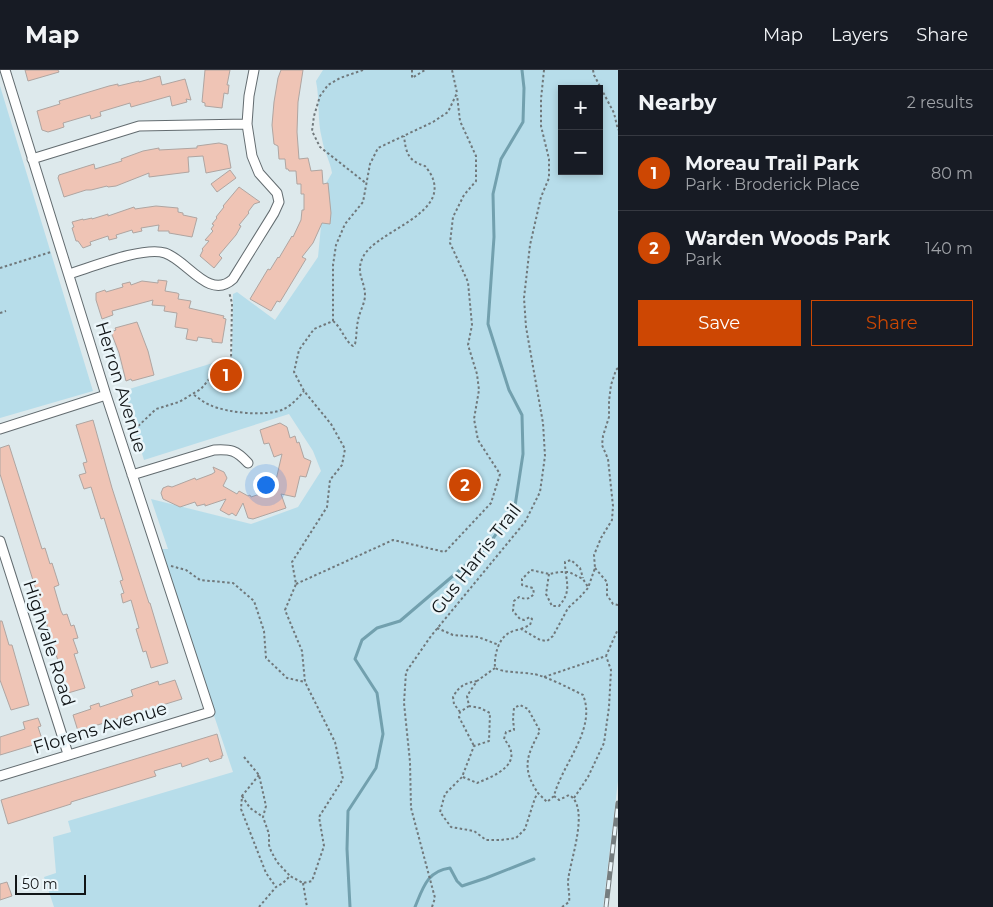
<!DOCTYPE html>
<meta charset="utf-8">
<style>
:root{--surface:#171b24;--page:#20242c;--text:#f1f3f6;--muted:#9ea1a6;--line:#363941;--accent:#cd4703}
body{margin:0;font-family:Montserrat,sans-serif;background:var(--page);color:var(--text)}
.controls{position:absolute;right:15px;top:15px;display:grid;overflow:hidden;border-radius:0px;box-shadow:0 2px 8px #0003}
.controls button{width:45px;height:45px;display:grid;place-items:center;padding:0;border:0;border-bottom:1px solid var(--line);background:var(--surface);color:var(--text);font:25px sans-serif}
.scale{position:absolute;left:15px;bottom:12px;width:71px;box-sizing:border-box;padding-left:5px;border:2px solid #111517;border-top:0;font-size:14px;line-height:18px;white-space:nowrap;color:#111517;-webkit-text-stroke:4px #ebf6fa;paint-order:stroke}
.you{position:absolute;left:265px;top:414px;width:18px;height:18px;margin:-12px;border:4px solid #fff;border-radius:50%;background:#1a73e8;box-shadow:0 0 0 8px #1a73e833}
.badge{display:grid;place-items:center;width:32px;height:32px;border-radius:50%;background:var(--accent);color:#fff;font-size:16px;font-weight:700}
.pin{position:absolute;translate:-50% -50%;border:2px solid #fff;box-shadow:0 1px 5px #0006}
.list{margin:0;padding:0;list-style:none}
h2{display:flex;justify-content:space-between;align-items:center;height:65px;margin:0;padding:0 20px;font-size:21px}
h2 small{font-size:16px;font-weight:400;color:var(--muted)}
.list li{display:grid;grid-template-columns:32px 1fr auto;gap:15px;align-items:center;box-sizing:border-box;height:75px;padding:0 20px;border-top:1px solid var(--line)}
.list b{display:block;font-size:19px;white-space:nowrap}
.list p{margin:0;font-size:16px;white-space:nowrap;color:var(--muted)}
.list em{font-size:16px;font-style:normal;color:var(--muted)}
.actions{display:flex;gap:10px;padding:15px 20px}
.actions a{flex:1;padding:11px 0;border:1px solid var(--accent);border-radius:0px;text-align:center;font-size:18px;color:var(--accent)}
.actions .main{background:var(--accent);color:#fff}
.map{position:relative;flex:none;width:618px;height:837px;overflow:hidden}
header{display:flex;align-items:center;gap:30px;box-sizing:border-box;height:70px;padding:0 25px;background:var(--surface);border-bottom:1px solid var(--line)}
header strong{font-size:24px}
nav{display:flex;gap:28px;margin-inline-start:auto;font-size:18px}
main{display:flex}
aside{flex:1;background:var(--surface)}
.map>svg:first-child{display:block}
.green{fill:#b7ddea;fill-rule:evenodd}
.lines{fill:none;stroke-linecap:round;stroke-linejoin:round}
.stream{stroke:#72a0ae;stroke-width:3}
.building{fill:#efc4b5;stroke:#afa5a1}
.minor-casing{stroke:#636c70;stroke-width:11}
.path{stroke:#70787b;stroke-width:2;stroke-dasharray:2.5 2.5;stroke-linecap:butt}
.minor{stroke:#fff;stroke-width:9}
.rail-casing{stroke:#757d7f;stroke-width:5}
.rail{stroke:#ebf6fa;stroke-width:3;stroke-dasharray:9;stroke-linecap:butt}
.labels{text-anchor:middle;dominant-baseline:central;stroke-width:5;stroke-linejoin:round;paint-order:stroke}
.street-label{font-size:18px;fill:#111517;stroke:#ebf6fa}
</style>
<header>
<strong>Map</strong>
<nav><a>Map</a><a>Layers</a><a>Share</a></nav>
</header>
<main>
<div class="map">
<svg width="618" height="837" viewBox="0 0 618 837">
<rect width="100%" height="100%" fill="#dde9ec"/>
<!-- green -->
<path class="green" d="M323 0H618V711L603 837H54L44 807 56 803 53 767 71 762 68 751 233 702 158 479H168L151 429 251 454 298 437 321 401 313 381 289 344 144 390 123 321 232 287 233 224 237 222 275 250 318 187 325 115 332 103C330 91 324 81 322 69 317 50 320 30 316 11ZM562 19H599V101H562Z
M0 16 93 321 0 348Z"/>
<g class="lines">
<!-- stream -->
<path class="stream" d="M350 837 347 779 348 741 376 698 383 664 377 623 355 589 362 570 377 558 400 551 488 476 515 436 523 384 522 345 509 320 488 254 494 167 493 124 501 89 523 52 524 18 522 0
M415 837C423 818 427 801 450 798L457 811 462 816 486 808 534 789"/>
</g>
<!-- building -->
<path class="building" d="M25 0H58L59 2 28 11Z
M205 0H230L227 15H229L228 24 224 23 222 38 205 36V33L202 32Z
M281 0H303L298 32 297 62 299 89 308 88 311 101 322 100 323 114 328 113 331 143 330 154 322 153 313 173 302 187 306 189 280 232 277 231 271 241 250 229 268 199 270 200 278 187 279 188 292 166 293 167 301 150 302 140H304V124H301V114H297L296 101H289L288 99H286L285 89H279L278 76 274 74 272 55 274 32 278 8Z
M160 6 162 15 185 9 191 30 186 29 187 32 172 36 170 26 131 37 130 33 100 42 101 46 91 49 90 45 63 53 64 57 58 59 48 62 42 60 37 41 60 34 59 31 109 16 118 14V16L139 11V12Z
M219 73 227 75 231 98 206 103 203 86 188 87 189 102 149 107V103L116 116 108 117 107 116 91 120H86L64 127 58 108 59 105 94 94 95 99 122 91 121 89 143 81 159 78V80L197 78V76Z
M230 100 236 108 217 122 211 114Z
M239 117 260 132 254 134 248 142 249 143 239 155 241 156 236 165 219 185 222 188 214 198 200 186 203 180 202 179 209 171 205 170 213 161 211 159 214 155 212 154 217 148 216 147 224 137 223 136Z
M156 136 178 138V142L183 143V145L197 148 192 167 169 163V161H158L159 155 141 158 142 161 133 163 132 160 116 165 117 168 109 170 108 166 90 172 91 175 83 178 78 171H76L72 158 74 157 72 152 83 149V150L92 148V149L108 144V146L134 137 135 139Z
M158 210 167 211 165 221 177 223 179 224 178 229 191 231 189 238 224 246 223 248 226 249 222 273 212 272V269L198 267 197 271 186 269 188 259 175 257 177 243 164 241 165 236 152 235 153 230 112 241 113 245 102 249 96 230V223L105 220 106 222 123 217 122 214 130 212 131 215 142 211 158 213Z
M137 252 148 281 154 305 132 311 131 309 126 311 119 283 111 262 116 260 115 258Z
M93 350 112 418 149 533H150L168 593 151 598 146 581 143 582 136 559 139 558 131 530 123 533 121 524 124 523 120 511 123 510 104 448 101 449 91 417 84 419 79 405 86 403 83 393 87 392 76 355Z
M280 353 287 357 290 368 295 366 297 373 299 372 304 388 311 391 306 407 300 406 295 427 281 424 286 438 253 449 248 448 243 433 236 446 232 443 229 445 220 440 226 429 205 436V434L197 436 195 432 180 437 163 429 161 423 163 418 168 416 172 417 195 408 196 410 212 404 215 402 213 397 224 402 227 408 223 416 237 424 239 421 248 426 250 425 251 427 266 422 265 419 272 417 274 409 276 410 282 384 274 387 269 373 264 374 260 360Z
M9 375 42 479 45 478 50 494 52 493 59 515 54 517 61 541 63 545 67 544 71 556 74 555 78 568 73 569 78 583 74 584 85 618 68 623 0 404V378Z
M0 551H2L9 575H12L29 635 11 640 0 610Z
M175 610 182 629 78 661 73 645 91 639 90 636 99 633 100 637 133 626 131 620 158 611 159 615Z
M38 648 41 656 38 657 43 672 0 685V667L25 659 23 652Z
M217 664 223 686H221L222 688 210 692 208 688 182 697 181 693 154 701 156 706 71 732V734L8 754 1 730Z
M7 812 12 826 0 830V814Z"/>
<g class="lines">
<!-- minor casing -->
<g class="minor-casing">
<path id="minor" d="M32 89 139 56 247 54
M69 204C92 197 144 176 165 183 187 190 209 231 233 209L274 143 279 132 277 123 259 103 252 86 247 54 249 26 254 0
M0 359 106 325
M132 405 214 380C231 379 236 380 248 393
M0 471 68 684
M0 706 210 642 106 325 5 0"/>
</g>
<!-- path -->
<path class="path" d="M363 0 340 8 328 15 320 26 314 46 312 61 320 77 367 114
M412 0V8L425 0
M593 0 594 5 614 43 618 60
M0 198 51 182
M0 243 6 241
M333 251C342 258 344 270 353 276L355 274C357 266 356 258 358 251 359 242 365 234 365 225 365 211 355 203 363 187 376 161 446 146 433 109 432 105 428 100 425 96 408 91 406 83 404 66
M194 325C199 328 204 333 210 335 227 343 267 347 284 339 292 335 298 328 304 321
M131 363 156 339 179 332 201 319 210 308 231 291 232 233 229 222
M171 496 186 500 200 510 233 513 254 531 264 561 266 588 287 608 305 612
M595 498 607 512V525L613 534 618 535
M549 504 546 524 552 536H559C573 520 565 511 565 492L571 490 580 498 583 508
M296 514 393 470 445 482 491 433 500 404 478 370 474 349 479 320 477 304 468 275 472 255 468 212 450 173 453 147 464 125 476 111V86L460 51 457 25
M437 558 453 565 478 567 499 575
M521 559 530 555 532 549 530 547 524 550 520 549 513 541 514 531 519 527C526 530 529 529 534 524L533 518 522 515V509L531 500 549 504 559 502H569L583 509 588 517
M495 598 477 611 467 626 469 636 480 638 490 643 489 671 474 676 462 707 445 724 440 742 451 757 474 761 486 770H501L516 768 525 759 535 728 538 723 547 732 554 726
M544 607 606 586 618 559
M469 636 460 642 459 647 474 676
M460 642 454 634 453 627C459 616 465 613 477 611
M244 687 259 705 266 736 263 747 269 764V775L271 781 277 792 290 806
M259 705 242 726 241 739 266 803 276 817
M463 707 477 713C497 705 525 693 504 669L506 662 514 660 513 648 514 638 520 635 528 639 540 661C527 685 521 698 538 723
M242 726 250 738 263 747
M574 728 588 707 604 673 609 637 611 600 606 586
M303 813 307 837
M259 837 276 817 283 813 290 806 303 813 312 811 324 776 319 747 343 709 335 672 305 612 302 581 285 540 296 514 292 492 327 437 330 410 342 395 345 379 331 354 304 321 294 302 299 280 314 259 333 251V195L336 175 345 154 363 132 370 94 378 78 433 52 448 42 457 23 452 0
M432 837 435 828 411 738 410 692 404 633 406 602 431 566 525 452 540 422 545 386 543 353 526 257 524 228 530 175 541 127 549 108V89L541 56V29L544 0
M562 837 569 832C570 825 568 819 568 812 569 793 591 737 569 725L559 730 554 726C562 694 597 659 583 625 571 619 544 605 533 604 522 602 504 603 495 598 494 586 498 569 509 563 512 561 517 560 521 559L540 570 547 571 553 566 568 538 580 527 588 518 595 498 594 485 601 468 612 450 613 436 608 389 602 375 603 366 609 347V331L611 315 616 300 618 298"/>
<!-- minor -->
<use href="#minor" class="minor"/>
<!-- rail casing -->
<g class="rail-casing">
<path id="rail" d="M606 837 618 733"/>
</g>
<!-- rail -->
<use href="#rail" class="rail"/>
</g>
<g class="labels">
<!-- street labels -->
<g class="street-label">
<text transform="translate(121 317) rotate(73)">Herron Avenue</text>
<text transform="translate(476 489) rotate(-52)">Gus Harris Trail</text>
<text transform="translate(49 573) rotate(72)">Highvale Road</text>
<text transform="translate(100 658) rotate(-17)">Florens Avenue</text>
</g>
</g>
</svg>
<div class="controls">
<button>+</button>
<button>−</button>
</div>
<div class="scale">50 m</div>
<div class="you"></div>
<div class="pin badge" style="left:226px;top:305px">1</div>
<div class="pin badge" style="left:465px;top:415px">2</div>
</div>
<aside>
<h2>Nearby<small>2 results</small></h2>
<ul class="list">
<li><span class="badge">1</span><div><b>Moreau Trail Park</b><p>Park · Broderick Place</p></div><em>80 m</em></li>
<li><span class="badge">2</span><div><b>Warden Woods Park</b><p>Park</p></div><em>140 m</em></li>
</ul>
<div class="actions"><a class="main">Save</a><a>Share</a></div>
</aside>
</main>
